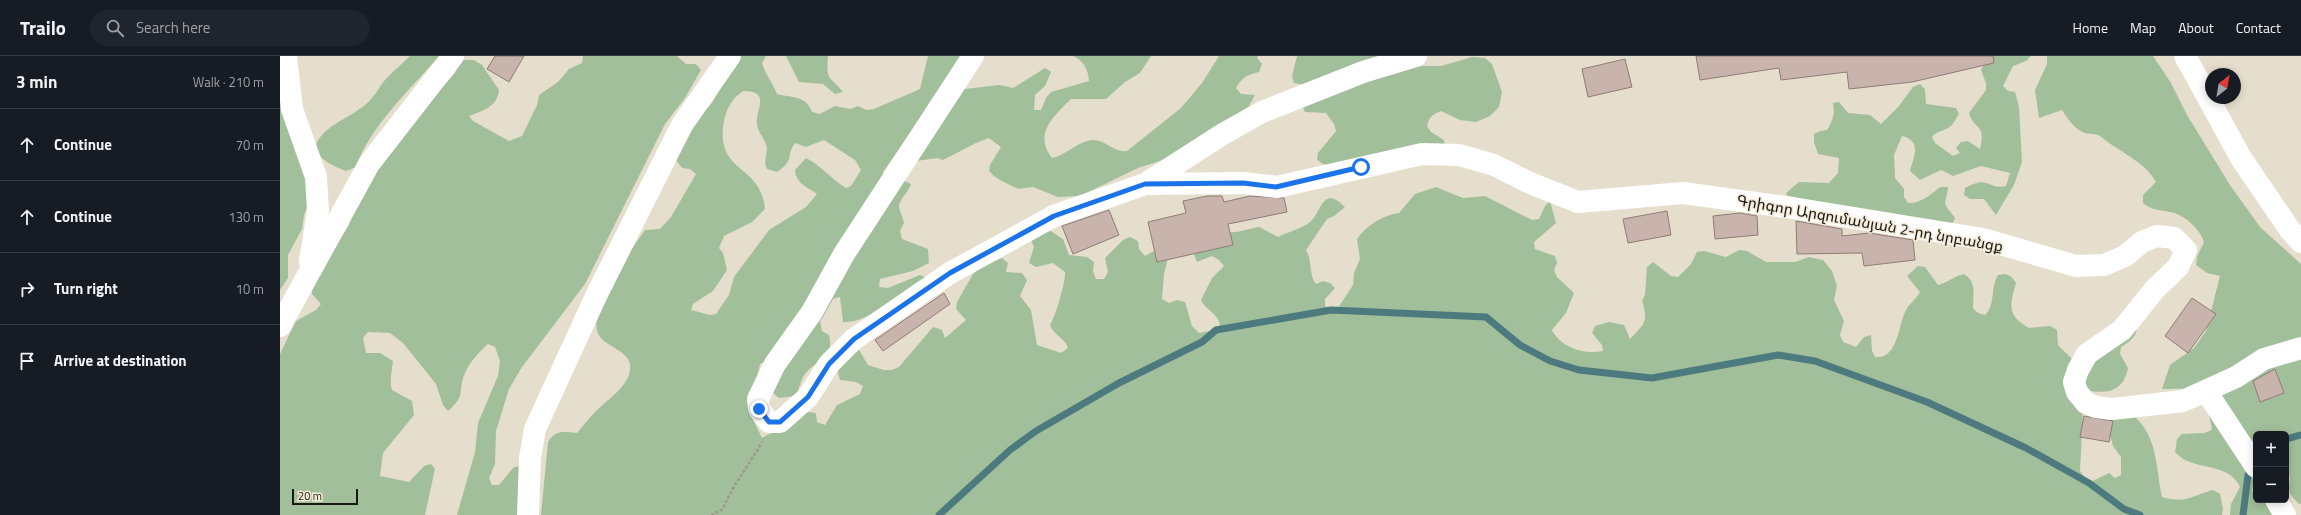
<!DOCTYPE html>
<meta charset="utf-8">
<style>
:root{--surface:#171b24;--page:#20242c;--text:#f1f3f6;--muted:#9ea1a6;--line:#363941}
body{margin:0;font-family:"Titillium Web","Noto Sans Armenian",sans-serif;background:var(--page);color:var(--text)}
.controls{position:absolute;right:12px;bottom:12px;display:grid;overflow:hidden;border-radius:6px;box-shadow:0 2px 10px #0003}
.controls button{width:36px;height:36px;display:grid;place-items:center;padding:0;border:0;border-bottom:1px solid var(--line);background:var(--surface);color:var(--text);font:20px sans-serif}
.compass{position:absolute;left:1925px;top:12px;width:36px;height:36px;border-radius:50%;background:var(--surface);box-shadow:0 2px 10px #0003;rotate:31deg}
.scale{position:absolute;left:12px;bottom:10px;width:66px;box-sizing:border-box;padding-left:4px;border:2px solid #1b1812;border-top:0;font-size:11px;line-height:14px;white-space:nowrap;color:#1b1812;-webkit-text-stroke:3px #f3ebd9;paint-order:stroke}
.stop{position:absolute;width:12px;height:12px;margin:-9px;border:3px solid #1a73e8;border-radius:50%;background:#fff}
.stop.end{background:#1a73e8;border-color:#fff;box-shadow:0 1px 4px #0008}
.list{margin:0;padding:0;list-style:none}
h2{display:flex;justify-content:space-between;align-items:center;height:52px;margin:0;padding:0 16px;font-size:17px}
h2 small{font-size:13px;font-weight:400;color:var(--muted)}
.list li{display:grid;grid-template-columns:26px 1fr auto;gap:12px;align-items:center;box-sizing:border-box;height:72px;padding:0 16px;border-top:1px solid var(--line)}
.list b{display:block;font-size:15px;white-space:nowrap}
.list em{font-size:13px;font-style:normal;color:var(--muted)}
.icon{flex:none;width:22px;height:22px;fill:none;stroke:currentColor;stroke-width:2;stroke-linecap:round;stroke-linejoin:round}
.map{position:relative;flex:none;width:2021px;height:459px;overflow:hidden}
header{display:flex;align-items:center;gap:24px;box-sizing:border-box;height:56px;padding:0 20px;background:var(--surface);border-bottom:1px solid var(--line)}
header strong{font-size:19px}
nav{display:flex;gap:22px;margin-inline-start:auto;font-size:14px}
.search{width:280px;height:36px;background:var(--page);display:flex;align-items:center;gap:10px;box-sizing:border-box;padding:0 14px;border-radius:22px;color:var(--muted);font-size:15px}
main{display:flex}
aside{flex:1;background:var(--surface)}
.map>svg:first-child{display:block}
.green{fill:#a1bf9a;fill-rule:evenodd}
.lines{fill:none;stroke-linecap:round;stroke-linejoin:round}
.stream{stroke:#4d7a7f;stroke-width:7}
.building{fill:#c8b4ad;stroke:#8f7c75}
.path{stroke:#9f988b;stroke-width:2.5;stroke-dasharray:3 2;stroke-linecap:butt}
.minor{stroke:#fff;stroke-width:22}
.route{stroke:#1a73e8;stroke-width:5}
.labels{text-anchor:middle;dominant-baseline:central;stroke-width:3;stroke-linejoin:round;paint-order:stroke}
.street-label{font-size:15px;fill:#1b1812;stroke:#f3ebd9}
</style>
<header>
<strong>Trailo</strong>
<div class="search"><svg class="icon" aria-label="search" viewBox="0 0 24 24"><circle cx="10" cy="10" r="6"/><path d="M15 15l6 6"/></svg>Search here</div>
<nav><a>Home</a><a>Map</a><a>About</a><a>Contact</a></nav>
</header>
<main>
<aside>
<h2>3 min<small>Walk · 210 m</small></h2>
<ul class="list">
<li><svg class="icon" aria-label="ahead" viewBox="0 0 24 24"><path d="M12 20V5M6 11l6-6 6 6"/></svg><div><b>Continue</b></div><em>70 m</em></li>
<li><svg class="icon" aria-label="ahead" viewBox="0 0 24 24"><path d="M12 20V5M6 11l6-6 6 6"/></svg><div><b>Continue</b></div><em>130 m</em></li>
<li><svg class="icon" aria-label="right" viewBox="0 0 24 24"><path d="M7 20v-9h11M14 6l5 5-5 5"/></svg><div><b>Turn right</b></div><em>10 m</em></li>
<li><svg class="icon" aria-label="arrive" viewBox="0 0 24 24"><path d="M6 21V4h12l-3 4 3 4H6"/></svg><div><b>Arrive at destination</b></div></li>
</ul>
</aside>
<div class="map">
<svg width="2021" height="459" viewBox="0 0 2021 459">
<rect width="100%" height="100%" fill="#e6decc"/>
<!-- green -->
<path class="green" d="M0 0 34 133 24 159 22 173 8 199V222L0 234Z
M130 0H159C131 33 90 70 76 111L66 115C53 110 43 105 34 94 41 69 68 64 86 48 94 42 99 31 105 24 113 15 122 8 130 0Z
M303 0H397L406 8H416L421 14 405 42 385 68 305 228 242 311 229 333 216 375 215 408 209 422 212 429H219L233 412 240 409 242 459H177L195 396 198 367 218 320 220 305 215 291 208 288C200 295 189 307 185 317 177 335 187 339 168 355L163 349 156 328 123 287 110 277 88 276 83 282 86 297H100L113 305C112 315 109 325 112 334L132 345 134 359 103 397 100 420 129 426 144 410 151 408 155 413 145 459H0V298L16 265 36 254 41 248 32 238 31 231 69 169 75 149 94 109 175 17 180 4H194L202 9 219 34C217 52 203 54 189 60L193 65 229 85 242 80 257 49 259 39 278 26 289 13 302 7Z
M459 0H486L482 7C485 18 493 27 497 38 512 42 526 39 532 56L540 58 555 50 570 53 578 50 586 54 594 53 640 33 648 0H684L653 52 632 74 603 116 605 124H622L631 128C629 136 619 143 619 151 620 156 623 162 624 167L620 175 622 183 648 193 649 207 633 215 600 223 599 231 608 232 640 219 647 222C625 236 590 267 563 266L560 241 553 243 540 266 542 275 549 279C555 305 537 302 525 318 520 324 520 333 515 340L499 342 492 336 495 301 480 308 469 355 482 382 528 356 536 357 537 366 545 369 557 349 580 338 583 330 576 326 560 324C555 309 561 301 571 292L579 294 588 309 604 314H612L619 311 653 271 662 274 665 282 686 264 676 253 677 246 693 218 699 212 722 202 728 207 726 216 742 217 747 224 740 240 751 254 757 289 781 297 788 292C785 282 774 280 770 269 775 262 786 225 785 216L773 207 756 211 749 207 754 191 751 184 769 174 783 183 789 199 807 201 814 206 813 215 816 223H824L828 216 825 202 843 184 850 181 858 185 859 193 865 200 879 192 888 202 884 218 882 243 889 247 897 244 905 246 912 270 919 277 936 274 940 268C937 257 926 254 921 244L932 222 944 210 939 204 932 200 917 206 914 198 931 177 937 173C956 180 960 174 979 171L998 181C1007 176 1022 173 1030 166 1042 156 1042 128 1065 151L1054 160 1047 163 1026 194C1033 205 1028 218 1036 228L1043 225 1050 227 1055 232 1045 243V250L1051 254 1058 252 1073 229 1074 217 1080 203 1077 183C1087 169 1103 159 1119 157L1135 138 1156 131 1183 142 1205 140 1252 164 1259 163 1265 150 1270 145 1276 167 1254 186 1255 193 1275 200 1277 207 1274 214 1277 221 1294 237 1286 257 1272 274C1281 292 1305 299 1323 295L1322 289 1312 277 1315 270 1329 266 1344 269 1350 283C1364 268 1369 266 1362 245L1365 239 1367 211 1373 206 1391 220 1398 221 1411 208 1417 196 1424 195 1446 201 1459 194 1467 195 1486 206H1515L1529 201 1543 204 1552 215 1557 230 1554 244 1564 265 1560 279 1563 286 1576 291 1584 281 1591 279 1592 295 1595 301C1618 304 1618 269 1626 254 1629 248 1636 243 1640 236L1627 220 1638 210 1645 211 1658 229C1667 227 1674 220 1684 218 1697 226 1693 239 1693 252L1698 257 1705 259C1716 248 1710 232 1718 219 1727 217 1731 219 1736 227 1730 249 1726 259 1749 272L1770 270 1777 274 1778 289 1794 305 1857 269C1857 281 1851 285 1841 291L1840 298 1848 312C1843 337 1826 338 1804 334L1800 415 1809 427 1829 417 1835 422 1841 419V401L1833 390 1829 376V362L1855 361C1878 382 1876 413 1882 441 1907 448 1910 440 1933 434L1940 438 1943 453 1942 459H261L268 386C276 373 284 376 297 377 303 370 309 362 315 356 328 343 353 328 350 308 348 296 329 291 321 282 301 261 351 194 365 174L380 173 391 161 416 118 410 113 402 112 396 104 418 62 432 47ZM463 35C492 35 475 53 477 69 478 77 486 84 487 92 487 100 483 105 487 113L497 116C516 103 505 101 515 87L526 91 544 84 575 104 581 114 571 130 566 132C551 123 542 110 526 102L515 114C516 128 528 131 537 138L526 151 489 174 454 221 449 239 436 258 430 259 411 254 413 248 433 235 447 214 443 197 439 192 444 180 472 166 485 153C481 107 434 118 444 65 447 51 452 43 463 35Z
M506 0H548C546 25 549 19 563 36L555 38 543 28 519 26Z
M793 0H871L860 17 845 26 826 43H791C774 60 753 78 772 102 787 99 796 86 812 84 825 83 834 97 847 95L901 52 922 27 939 0H978L977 2 982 8 979 16C967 19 962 21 956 32L961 38 975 39 968 52 886 103 858 112 800 140 778 141 753 131 738 133C729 128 715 123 709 115L710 109 721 91 709 82 696 87 663 104 657 102 636 105 672 39 685 33 719 29 733 32 765 12 771 16 765 30 755 39 754 54H761L766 42 771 36 809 25C808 13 804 5 793 0Z
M1017 0H1108L1124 10H1161L1192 1 1205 2 1212 8 1222 36 1219 51 1210 60 1196 66 1180 64 1161 55C1153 58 1149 61 1147 70L1151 76 1164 84 1165 92 1057 111 1043 108 1037 104 1038 97 1056 75 1054 68 1046 57 1025 56 1022 49 1029 30 1014 27 1012 20Z
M1708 0H1751L1746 5 1733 10 1723 30 1728 35 1735 36 1739 51 1742 106 1734 129 1716 159 1704 143H1690L1684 139 1685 132C1711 118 1706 134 1726 130L1730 117 1701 110 1673 120 1661 114 1640 124 1630 115C1634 100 1642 85 1622 80L1614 99 1615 122 1624 133V141L1628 147C1642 147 1650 139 1660 131H1668C1666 151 1660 143 1675 162L1672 169 1510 144 1506 137 1519 126 1549 127 1558 117 1559 102 1538 98 1534 86V78L1540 75 1547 74C1553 64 1555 58 1553 47L1559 46 1568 57 1590 59 1601 68 1619 50 1633 31 1640 28 1645 33 1646 48 1676 52 1679 58C1675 64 1672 71 1666 73 1660 76 1657 75 1652 81L1655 87 1673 100 1680 97 1676 92 1681 86 1688 85 1700 93C1706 66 1695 76 1689 57L1706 34V27L1701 14Z
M1767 0H1873L1891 27 1907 59 1950 129 1980 171 2021 208V447L2019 448 2010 438 2009 432 2010 421 2006 412V378H1976V421L1972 434 1976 444H1996L1993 459H1950L1951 448 1960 431C1950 409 1923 413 1905 404 1902 402 1898 399 1895 396L1897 383 1902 378 1924 377 1932 374C1930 360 1926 339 1911 334 1905 332 1890 333 1882 333L1890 309 1914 292 1926 275 1940 220 1927 217 1916 209 1917 201 1924 186C1920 173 1904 158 1890 156 1880 154 1871 154 1863 147V139L1876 126C1865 105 1837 95 1820 80 1815 77 1810 79 1805 77 1794 73 1788 63 1782 54L1759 62 1755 34 1767 8Z"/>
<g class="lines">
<!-- stream -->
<path class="stream" d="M2006 383 2021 379
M659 459 730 394 756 375 839 327 922 286 936 274 1051 254 1206 261 1240 289 1270 305 1299 314 1372 322 1498 299 1535 305 1647 346 1746 392 1809 427 1844 453 1860 459
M1963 459 1968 419 1974 412"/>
</g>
<!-- building -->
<path class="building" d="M215 0H244L229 26 207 13Z
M1416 0H1713L1714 7 1632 26 1569 33 1567 16 1501 24 1499 12 1420 24Z
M1345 3 1352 31 1308 41 1302 13Z
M927 140H942L944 146 970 140 1004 142 1007 156 948 168 953 189 877 206 868 166 906 157 903 145Z
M829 154 839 179 793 198 782 170Z
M1387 155 1391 179 1348 187 1343 163Z
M1460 157 1477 160 1478 179 1435 183 1433 160Z
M1516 165 1562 173V180L1589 177 1633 184 1635 204 1584 210 1582 197 1517 198Z
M664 237 670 248 603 295 595 284Z
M1912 242 1936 258 1908 297 1885 280Z
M1995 313 2004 337 1980 346 1973 325Z
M1804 360 1833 365 1829 386 1800 381Z"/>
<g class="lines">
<!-- path -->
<path class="path" d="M431 459 443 453C453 428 469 409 482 386"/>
<!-- minor -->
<path class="minor" d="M6 0 12 53 36 121 38 155 30 205
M693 0 564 198 532 256 495 308 478 343 479 353 489 366H500L528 341 549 308 574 283 670 217 774 160 865 128 943 78 982 56 1083 16 1136 0
M1905 0 1961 102 2010 174 2021 186
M865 128 963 127 997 131 1142 98 1179 99 1214 109 1250 127 1298 146 1403 137 1513 152 1703 183 1796 210 1824 209 1845 200 1862 186 1877 180 1894 182 1906 194 1898 211 1875 233 1842 274 1807 298 1798 314 1794 326 1797 336 1806 347 1816 351 1832 353 1903 345 1956 321 1984 303 2021 292
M0 270 89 108 173 0
M1926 335 1976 411
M1996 444 2005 459
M248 459 250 402 255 373 317 238 402 69 450 0"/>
</g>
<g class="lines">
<!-- route -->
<path class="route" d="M479 353 489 366H500L528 341 549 308 574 283 670 217 774 160 865 128 963 127 996 131 1081 111"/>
</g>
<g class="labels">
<!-- street labels -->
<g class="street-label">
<text transform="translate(1590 167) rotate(10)">Գրիգոր Արզումանյան 2-րդ նրբանցք</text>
</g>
</g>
</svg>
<div class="controls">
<button>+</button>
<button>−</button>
</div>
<svg class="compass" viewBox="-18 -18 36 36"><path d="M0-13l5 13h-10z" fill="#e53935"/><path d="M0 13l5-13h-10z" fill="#9ea1a6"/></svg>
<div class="scale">20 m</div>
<div class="stop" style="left:1081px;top:111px"></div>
<div class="stop end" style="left:479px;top:353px"></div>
</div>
</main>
